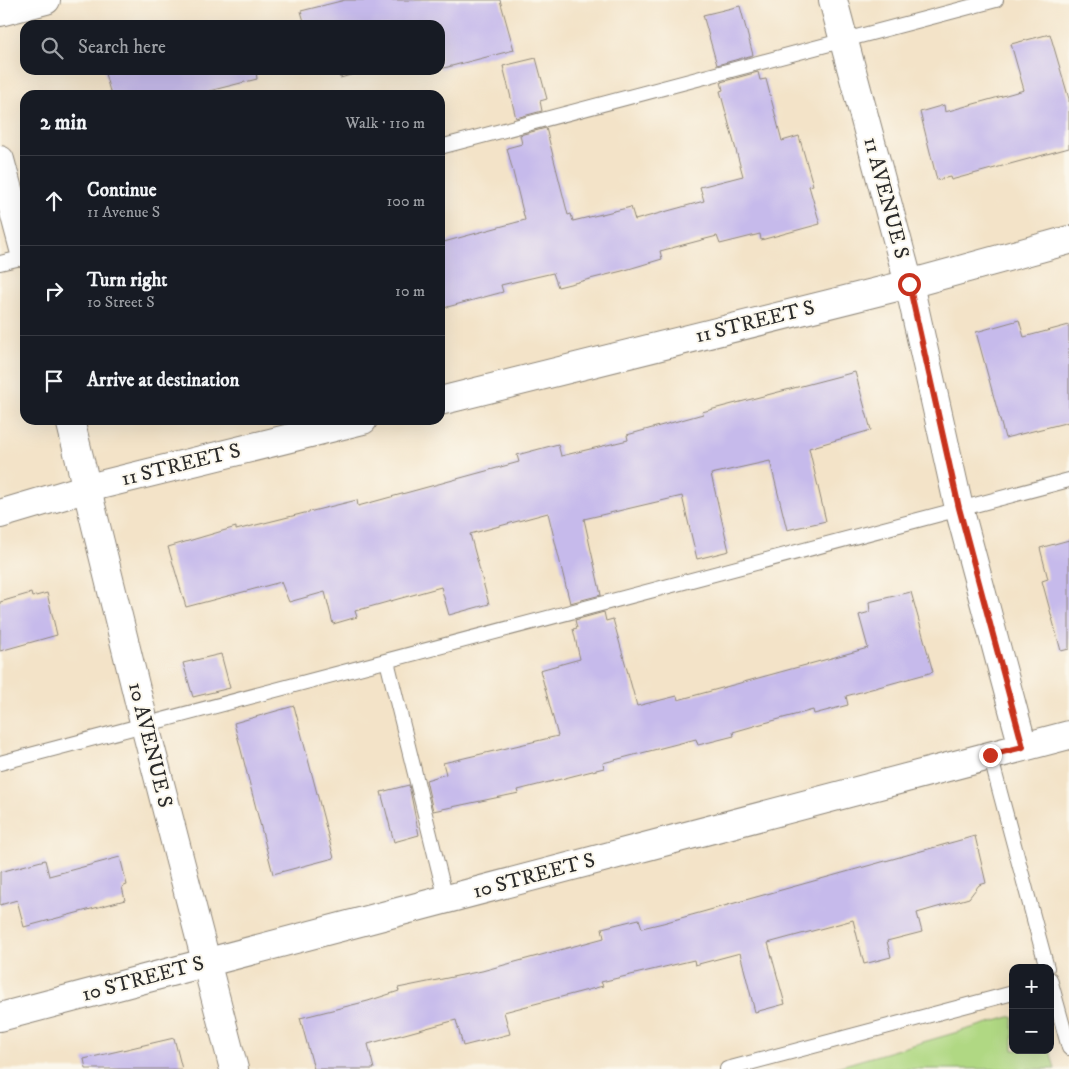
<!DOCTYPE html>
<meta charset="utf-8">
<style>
:root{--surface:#171b24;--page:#242831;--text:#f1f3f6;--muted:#9ea1a6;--line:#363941}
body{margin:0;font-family:"IM FELL DW Pica",serif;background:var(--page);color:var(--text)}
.controls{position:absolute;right:15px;bottom:15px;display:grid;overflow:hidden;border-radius:10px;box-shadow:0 5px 20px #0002}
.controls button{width:45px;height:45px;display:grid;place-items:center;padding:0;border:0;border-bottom:1px solid var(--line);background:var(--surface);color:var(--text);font:25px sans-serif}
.stop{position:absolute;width:15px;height:15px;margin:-11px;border:4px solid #c8321e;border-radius:50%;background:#fff}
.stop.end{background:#c8321e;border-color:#fff;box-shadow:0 1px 5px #0008}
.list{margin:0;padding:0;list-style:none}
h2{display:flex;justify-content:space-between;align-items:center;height:65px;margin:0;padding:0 20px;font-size:21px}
h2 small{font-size:16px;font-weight:400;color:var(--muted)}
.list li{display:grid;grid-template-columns:32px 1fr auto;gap:15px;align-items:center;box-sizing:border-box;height:90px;padding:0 20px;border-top:1px solid var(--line)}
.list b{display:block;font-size:19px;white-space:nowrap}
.list p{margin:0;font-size:16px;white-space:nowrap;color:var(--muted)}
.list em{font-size:16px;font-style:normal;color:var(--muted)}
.icon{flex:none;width:28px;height:28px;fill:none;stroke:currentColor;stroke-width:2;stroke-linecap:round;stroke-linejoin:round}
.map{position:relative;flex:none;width:1069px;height:1069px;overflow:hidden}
.search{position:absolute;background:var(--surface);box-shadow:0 5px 20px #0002;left:20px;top:20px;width:425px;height:55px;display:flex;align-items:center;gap:12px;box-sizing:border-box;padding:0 18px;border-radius:15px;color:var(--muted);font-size:19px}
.panel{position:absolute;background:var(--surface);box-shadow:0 5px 20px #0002;left:20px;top:90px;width:425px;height:335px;border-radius:15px}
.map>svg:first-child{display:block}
.park{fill:#b0d883;stroke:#6e8257}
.building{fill:#c6baeb}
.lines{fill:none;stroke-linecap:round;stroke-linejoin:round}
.service-casing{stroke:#8f877a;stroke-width:16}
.minor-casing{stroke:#8f877a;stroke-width:30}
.tertiary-casing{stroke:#8f877a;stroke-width:30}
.service{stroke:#fff;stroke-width:14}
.minor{stroke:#fff;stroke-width:28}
.tertiary{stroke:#fff;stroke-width:28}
.route{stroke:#c8321e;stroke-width:6}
.labels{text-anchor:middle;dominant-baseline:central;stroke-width:4;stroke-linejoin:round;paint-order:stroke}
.street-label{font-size:21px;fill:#2b2b2b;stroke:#fbf7ec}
</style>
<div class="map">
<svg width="1069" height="1069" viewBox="0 0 1069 1069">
<rect width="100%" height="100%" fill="#fbf7ec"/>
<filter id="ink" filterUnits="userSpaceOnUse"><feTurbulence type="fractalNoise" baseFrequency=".02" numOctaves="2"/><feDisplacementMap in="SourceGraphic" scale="10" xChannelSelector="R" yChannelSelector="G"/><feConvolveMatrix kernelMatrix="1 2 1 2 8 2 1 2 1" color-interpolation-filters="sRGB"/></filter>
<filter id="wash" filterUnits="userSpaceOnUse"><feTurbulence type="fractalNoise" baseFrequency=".0096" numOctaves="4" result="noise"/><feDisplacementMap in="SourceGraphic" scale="20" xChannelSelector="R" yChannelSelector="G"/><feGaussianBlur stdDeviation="1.12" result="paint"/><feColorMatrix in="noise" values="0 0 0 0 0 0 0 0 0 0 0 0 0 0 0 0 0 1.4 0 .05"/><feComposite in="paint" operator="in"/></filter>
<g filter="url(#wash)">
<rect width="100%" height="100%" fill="#f3e3c8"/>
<!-- park -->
<path class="park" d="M1013 1016V1050H1050L1055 1069H830Z"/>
<g id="blocks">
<!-- building -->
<path class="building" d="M345 0H500L514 50 440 69V25H305L301 11Z
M740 6 753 55 717 65 703 15Z
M1050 34 1069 99V148L951 180 950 177 937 180 920 112 944 105 945 112 1024 90 1011 44Z
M536 58 547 99 540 101 542 111 516 118 503 66Z
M104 70H256L257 79 209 91 210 95H111Z
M338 70H369L340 78Z
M758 72 760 80 766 79 782 141 799 136 813 185 809 186 820 224 761 240 760 234 720 244 717 236 660 251 662 259 622 271 558 287 553 273 501 285 503 292 440 309V243L525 220 507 148 522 144 520 135 546 128 568 215 571 214 573 221 631 207 635 220 704 201 700 187 743 176 720 91 723 90 721 82Z
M1019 320 1024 337 1069 325V422L1005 438 976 332Z
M855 372 871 430 809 448 826 521 787 530 770 461 711 474 729 551 697 559 682 496 584 519 601 595 570 603 548 513 470 534 489 604 449 615 441 587 355 611 357 617 333 624 325 592 289 602 281 582 186 607 168 547 236 527V530L357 500 358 506 519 462 517 455 558 444 561 456 628 440 627 435 703 414 702 412Z
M1069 540V649L1061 651 1042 581 1048 579 1040 548Z
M911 592 933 672 846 696 848 705 814 714 813 710 761 724 733 732 734 736 698 745 696 739 603 763 604 768 518 790 519 793 433 811 426 780 446 774 443 763 558 736 540 670 580 659 573 629 577 628 575 620 604 612 606 621 613 619 637 706 677 696 678 700 868 648 859 615 870 612 869 602Z
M31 593 32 597 47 593 57 635 0 651V602Z
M221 654 230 688 193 697 183 663Z
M294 706 334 858 273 874 234 723Z
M409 785 419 835 394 842 381 792Z
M975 836 986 883 979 885 969 898 917 913 922 932 887 941 891 957 864 964 853 920 768 943 785 1004 755 1012 740 953 695 965 694 960 601 982 603 986 504 1012 510 1034 463 1046 456 1020 368 1044 374 1069H314L300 1018 368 1001 399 991 398 988 482 971 604 938 602 928 639 919 642 928 663 923Z
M120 857 127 885 122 887 125 900 24 927 17 900 0 905V872L45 860 49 876Z
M174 1038 182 1069H86L84 1059Z"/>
</g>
</g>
<g filter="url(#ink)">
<use href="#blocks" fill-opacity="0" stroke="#8f877a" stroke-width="1"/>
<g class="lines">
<!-- service casing -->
<g class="service-casing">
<path id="service" d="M440 147 996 0
M0 263 25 257
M387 661 446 899
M990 755 1047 968
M0 763 1069 480
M1050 979 1069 1048
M727 1069 1013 993"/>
</g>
<!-- minor casing -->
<g class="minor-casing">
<path id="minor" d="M833 0 909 284 959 508 1023 747
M0 12 46 0
M440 401 909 284 1069 240
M0 514 88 488 363 420
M0 1017 1069 735"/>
</g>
<!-- tertiary casing -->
<g class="tertiary-casing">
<path id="tertiary" d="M0 160 25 253
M70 420 145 726 234 1069"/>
</g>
<!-- service -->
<use href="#service" class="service"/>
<!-- minor -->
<use href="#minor" class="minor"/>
<!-- tertiary -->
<use href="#tertiary" class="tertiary"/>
</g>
</g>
<g class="lines" filter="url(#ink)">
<!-- route -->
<path class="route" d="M909 284 959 508 1023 747 990 755"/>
</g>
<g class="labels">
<!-- street labels -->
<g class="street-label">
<text transform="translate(886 198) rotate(75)">11 AVENUE S</text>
<text transform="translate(755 322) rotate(-14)">11 STREET S</text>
<text transform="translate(181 465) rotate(-14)">11 STREET S</text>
<text transform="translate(150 745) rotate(76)">10 AVENUE S</text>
<text transform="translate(534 876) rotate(-15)">10 STREET S</text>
<text transform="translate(143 979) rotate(-15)">10 STREET S</text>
</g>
</g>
</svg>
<div class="controls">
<button>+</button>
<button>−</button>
</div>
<div class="stop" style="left:909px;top:284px"></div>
<div class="stop end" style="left:990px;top:755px"></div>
<div class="search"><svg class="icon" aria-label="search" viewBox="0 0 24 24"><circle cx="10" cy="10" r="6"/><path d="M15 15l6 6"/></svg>Search here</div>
<section class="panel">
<h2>2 min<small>Walk · 110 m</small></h2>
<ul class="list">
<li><svg class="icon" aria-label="ahead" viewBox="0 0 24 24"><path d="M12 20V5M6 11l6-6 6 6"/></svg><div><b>Continue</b><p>11 Avenue S</p></div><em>100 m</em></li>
<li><svg class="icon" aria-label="right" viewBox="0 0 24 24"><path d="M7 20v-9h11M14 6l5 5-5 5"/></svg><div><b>Turn right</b><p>10 Street S</p></div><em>10 m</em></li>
<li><svg class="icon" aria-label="arrive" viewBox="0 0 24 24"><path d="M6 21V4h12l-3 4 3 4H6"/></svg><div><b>Arrive at destination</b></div></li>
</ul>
</section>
</div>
